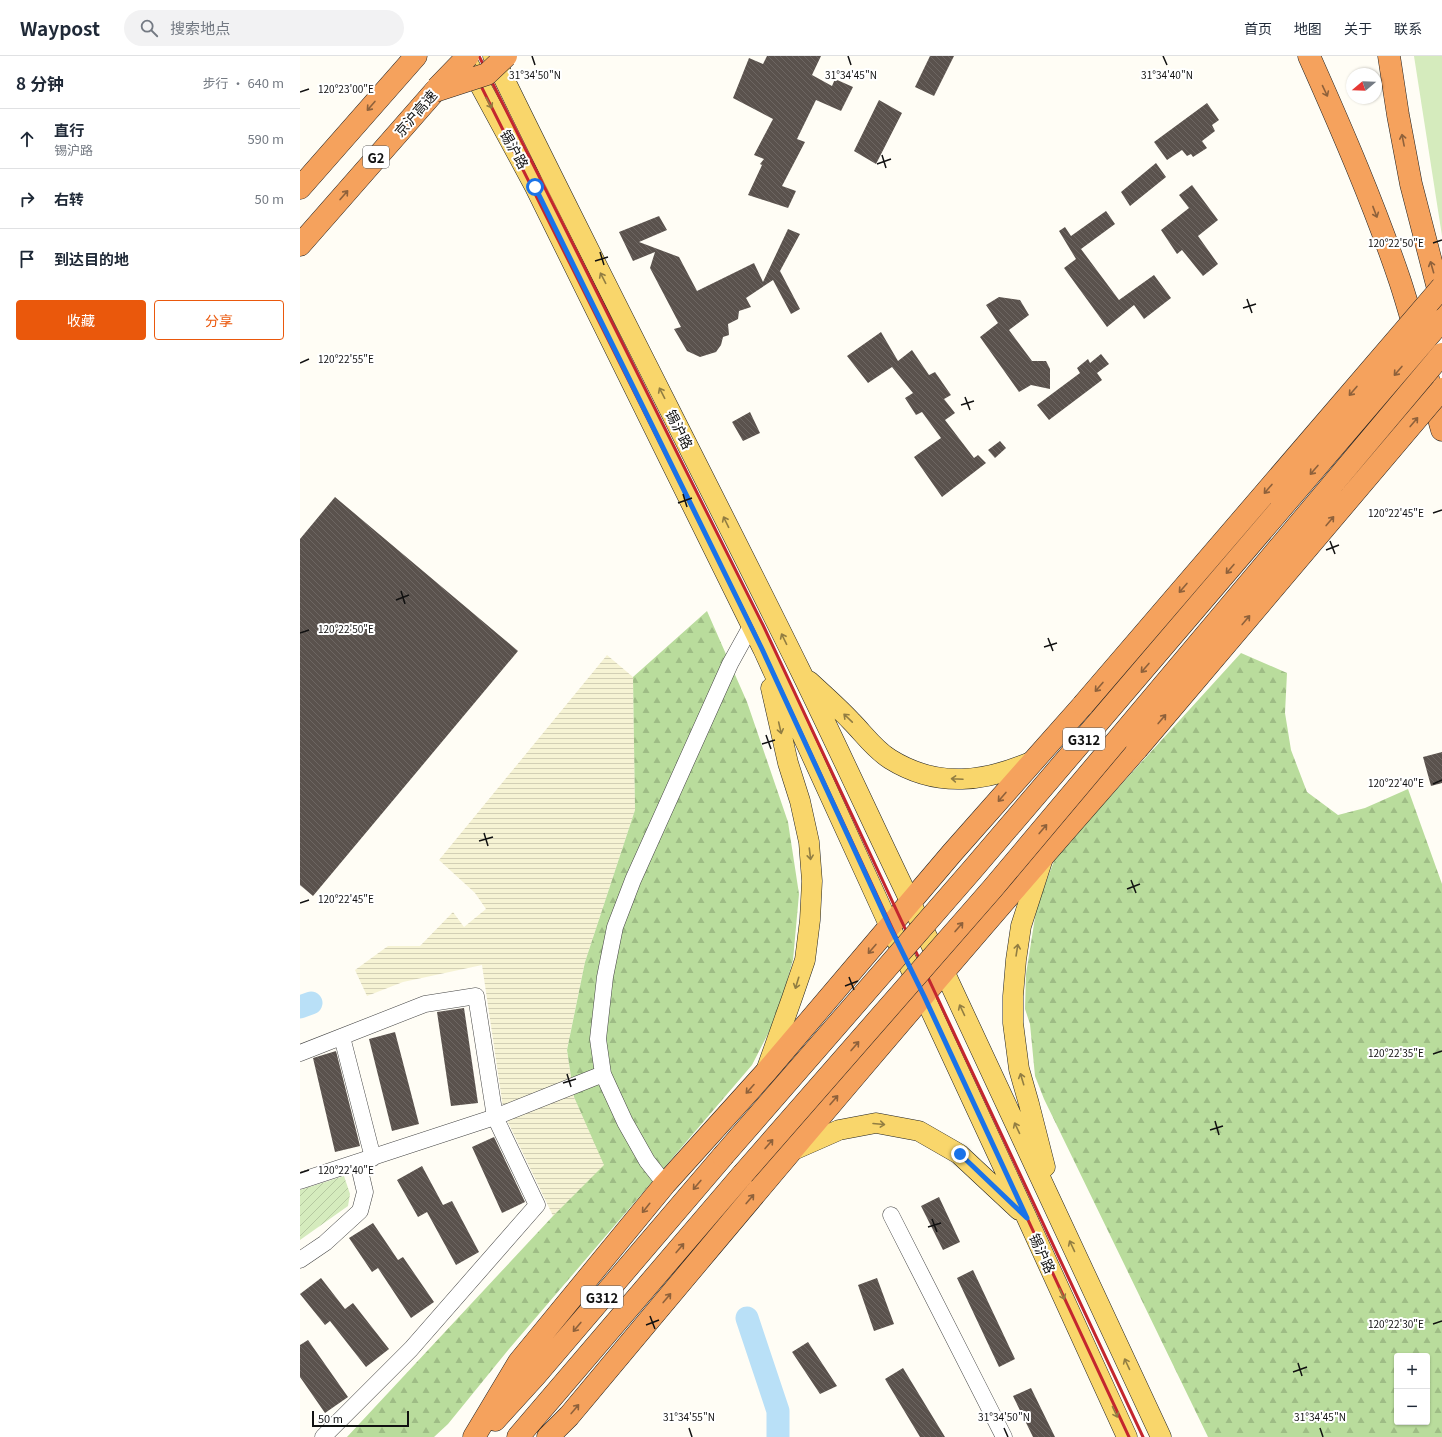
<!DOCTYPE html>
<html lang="zh">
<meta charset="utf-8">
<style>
:root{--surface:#fff;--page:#f2f2f3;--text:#1f2937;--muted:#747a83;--line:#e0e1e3;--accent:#ea580c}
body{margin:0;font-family:Georgia,"Noto Sans SC",serif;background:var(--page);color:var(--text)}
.controls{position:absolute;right:12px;bottom:12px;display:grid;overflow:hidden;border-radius:4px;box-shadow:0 1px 3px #0004}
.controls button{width:36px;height:36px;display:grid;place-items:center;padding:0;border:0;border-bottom:1px solid var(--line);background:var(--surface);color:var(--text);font:20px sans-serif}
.compass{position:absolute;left:1046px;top:12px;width:36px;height:36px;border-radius:50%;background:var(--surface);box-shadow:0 1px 3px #0004;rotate:251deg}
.scale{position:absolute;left:12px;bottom:10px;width:97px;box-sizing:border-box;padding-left:4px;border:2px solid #111;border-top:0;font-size:11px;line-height:14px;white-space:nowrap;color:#111;-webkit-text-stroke:3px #fff;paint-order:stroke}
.stop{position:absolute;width:12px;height:12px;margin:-9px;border:3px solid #1a73e8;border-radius:50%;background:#fff}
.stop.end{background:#1a73e8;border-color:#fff;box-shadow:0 1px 4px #0008}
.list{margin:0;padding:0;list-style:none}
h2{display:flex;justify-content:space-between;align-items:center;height:52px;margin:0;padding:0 16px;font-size:17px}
h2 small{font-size:13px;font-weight:400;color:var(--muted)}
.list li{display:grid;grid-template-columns:26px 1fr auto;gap:12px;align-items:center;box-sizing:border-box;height:60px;padding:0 16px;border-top:1px solid var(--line)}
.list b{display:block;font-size:15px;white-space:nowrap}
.list p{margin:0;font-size:13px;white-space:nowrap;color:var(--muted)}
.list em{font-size:13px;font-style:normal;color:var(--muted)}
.actions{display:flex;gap:8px;padding:12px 16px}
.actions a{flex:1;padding:9px 0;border:1px solid var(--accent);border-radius:4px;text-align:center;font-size:14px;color:var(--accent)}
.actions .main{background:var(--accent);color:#fff}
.icon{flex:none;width:22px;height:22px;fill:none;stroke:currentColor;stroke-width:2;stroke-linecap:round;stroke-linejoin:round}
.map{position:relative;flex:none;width:1142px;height:1381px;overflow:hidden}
header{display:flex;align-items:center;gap:24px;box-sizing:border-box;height:56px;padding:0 20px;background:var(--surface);border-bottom:1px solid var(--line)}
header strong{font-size:19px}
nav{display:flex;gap:22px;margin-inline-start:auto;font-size:14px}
.search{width:280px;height:36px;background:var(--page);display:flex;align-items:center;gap:10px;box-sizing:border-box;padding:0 14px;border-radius:22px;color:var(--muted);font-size:15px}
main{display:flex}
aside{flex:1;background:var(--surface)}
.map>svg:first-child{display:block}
.farmland{fill:url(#farmland-rules)}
.grass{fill:#d5ebbd}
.forest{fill:url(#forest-firs);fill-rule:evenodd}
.garden{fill:url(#garden-furrows)}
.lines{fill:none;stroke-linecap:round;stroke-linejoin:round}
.river{stroke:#b9e0f7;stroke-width:23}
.building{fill:url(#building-back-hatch)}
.minor-casing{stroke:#444;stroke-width:17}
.major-casing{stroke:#222;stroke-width:21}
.highway-casing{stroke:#222;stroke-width:23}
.minor{stroke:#fff;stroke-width:16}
.major{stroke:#f9d66b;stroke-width:20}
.highway{stroke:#f5a25d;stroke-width:22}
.rail{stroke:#c4262e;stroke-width:3}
.highway-bridge-casing{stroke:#222;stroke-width:23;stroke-linecap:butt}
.highway-bridge{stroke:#f5a25d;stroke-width:22}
.oneway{stroke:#8e613b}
.oneway2{stroke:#917d42}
.route{stroke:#1a73e8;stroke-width:5}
.ticks{fill:none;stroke:#111;stroke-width:1.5}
.labels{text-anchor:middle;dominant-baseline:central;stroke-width:4;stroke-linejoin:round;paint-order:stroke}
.shield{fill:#fff;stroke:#585858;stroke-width:1}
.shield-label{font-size:13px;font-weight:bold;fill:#111}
.street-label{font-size:14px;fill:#111;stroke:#fff}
.ticks-label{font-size:10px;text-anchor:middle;fill:#111;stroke:#fff;stroke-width:4;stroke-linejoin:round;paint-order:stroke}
</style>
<header>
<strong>Waypost</strong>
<div class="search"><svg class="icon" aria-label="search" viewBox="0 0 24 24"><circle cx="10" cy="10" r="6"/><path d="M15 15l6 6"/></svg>搜索地点</div>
<nav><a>首页</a><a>地图</a><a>关于</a><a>联系</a></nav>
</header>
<main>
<aside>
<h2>8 分钟<small>步行 · 640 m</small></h2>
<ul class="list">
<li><svg class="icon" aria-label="ahead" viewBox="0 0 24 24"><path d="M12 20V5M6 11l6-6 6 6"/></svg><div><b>直行</b><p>锡沪路</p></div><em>590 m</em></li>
<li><svg class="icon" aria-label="right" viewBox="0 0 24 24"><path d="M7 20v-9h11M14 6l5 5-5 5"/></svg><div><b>右转</b></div><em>50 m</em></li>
<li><svg class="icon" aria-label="arrive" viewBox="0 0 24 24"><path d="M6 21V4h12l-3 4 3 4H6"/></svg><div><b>到达目的地</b></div></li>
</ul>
<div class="actions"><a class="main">收藏</a><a>分享</a></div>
</aside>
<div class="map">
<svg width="1142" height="1381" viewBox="0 0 1142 1381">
<defs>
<pattern id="farmland-rules" width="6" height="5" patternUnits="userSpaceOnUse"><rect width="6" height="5" fill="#f6f3d4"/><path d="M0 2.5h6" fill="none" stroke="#d2cfb5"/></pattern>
<pattern id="forest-firs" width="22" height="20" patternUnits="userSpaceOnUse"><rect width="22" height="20" fill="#b9dc9c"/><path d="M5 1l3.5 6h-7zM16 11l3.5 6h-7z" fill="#9ebc85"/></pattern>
<pattern id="garden-furrows" width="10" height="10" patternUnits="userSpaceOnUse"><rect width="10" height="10" fill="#d5ebbd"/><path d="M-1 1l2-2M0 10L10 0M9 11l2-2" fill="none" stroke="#b6c8a1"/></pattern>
<pattern id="building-back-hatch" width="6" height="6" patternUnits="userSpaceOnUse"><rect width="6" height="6" fill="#5a524d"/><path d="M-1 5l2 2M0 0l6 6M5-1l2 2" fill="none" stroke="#6d6662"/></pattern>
</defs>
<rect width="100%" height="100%" fill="#fffdf5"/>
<!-- farmland -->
<path class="farmland" d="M307 599 333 621 335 754 285 906 267 994 274 1041 305 1109 253 1160 204 1058 182 909 103 926 67 940 55 914 88 890H120L153 856 164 871 186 853 175 837 139 804Z"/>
<!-- grass -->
<path class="grass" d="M1114 0H1142V180Z"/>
<!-- forest -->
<path class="forest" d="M407 555 447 646 488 766 499 838 493 904 477 960 452 1009 209 1293 148 1368 134 1381H47L253 1160 304 1109 274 1041 267 994 285 906 335 754 333 621Z
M941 597 987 617 985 657 991 694 1007 736 1038 759 1065 752 1108 733 1142 828V1381H908L744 1043 735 1020 730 968 725 953 726 918 737 849 756 800ZM1097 1300H1127V1366H1097Z"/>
<!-- garden -->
<path class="garden" d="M44 1120 50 1138 48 1150 0 1184V1134Z"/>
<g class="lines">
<!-- river -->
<path class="river" d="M0 951 11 947
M447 1262 478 1355V1381"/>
</g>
<!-- building -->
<path class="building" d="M467 0H521L512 19 532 30 535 23 553 31 541 55 516 44 497 83 505 86 482 130 496 135 488 152 448 139 462 109 460 108 464 103 454 99 473 63 433 42 449 2 463 8Z
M630 0H654L634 40 615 31Z
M579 44 602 57 576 108 554 95Z
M907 47 919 64 912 69 915 75 902 85 907 92 893 101 891 98 887 100 882 94 867 104 854 86Z
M856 107 866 121 830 150 821 136Z
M892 129 918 164 898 180 918 208 903 220 882 194 877 198 861 174 889 152 879 139Z
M806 155 815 168 781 193 819 244 854 219 871 242 844 263 834 249 807 271 764 212 776 203 759 175 765 171 771 180Z
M359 160 367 174 339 186 379 201 397 235 454 207 463 226 488 173 500 178 480 215 500 253 491 258 473 224 446 242 451 251 439 255 438 263 428 268 429 279 423 281 421 289 416 296 400 301 387 295 374 273 381 271 350 212 355 196 333 205 319 176Z
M699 241 720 244 729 259 709 274 732 305H746L750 313V333L731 329 719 336 680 281 698 267 686 249Z
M581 276 598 305 612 294 629 319 635 316 651 339 644 343 655 357 645 364 674 402 678 399 686 407 642 441 614 401 641 382 622 356 616 359 605 342 613 337 592 311 568 327 547 300Z
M801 298 809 308 797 317 802 324 749 364 737 349 780 317 777 312 788 303 790 307Z
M450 356 460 377 443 385 432 366Z
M700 385 706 392 695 402 688 394Z
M35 441 218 595 13 840 0 829V483Z
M1142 696V727L1131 730 1123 701Z
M164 952 178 1047 151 1050 137 956Z
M95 976 119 1068 92 1075 69 983Z
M36 995 60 1090 35 1096 13 1002Z
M194 1081 225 1146 202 1157 172 1091Z
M122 1110 143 1149 152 1145 179 1196 156 1209 127 1156 118 1161 97 1124Z
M639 1141 660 1186 643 1194 621 1150Z
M73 1167 98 1204 103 1201 134 1246 111 1262 78 1212 72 1216 49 1182Z
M673 1214 715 1303 699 1311 657 1222Z
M21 1222 45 1253 53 1247 89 1293 66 1311 30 1265 25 1269 0 1238Z
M577 1222 594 1268 574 1275 558 1229Z
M8 1284 48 1341 25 1357 0 1321V1289Z
M508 1286 537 1330 520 1338 492 1296Z
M603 1312 645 1381H620L585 1323Z
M731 1332 755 1381H733L713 1340Z"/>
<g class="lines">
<!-- minor casing -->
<g class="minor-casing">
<path id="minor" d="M42 981 73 1102
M0 997 125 948 176 940 195 1061 237 1149 111 1293 23 1381
M0 1125 195 1061 303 1018
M365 1128 347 1105 325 1066 303 1018 298 983 305 921 315 871 333 824 430 608 451 570
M591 1159 704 1381
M0 1204 25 1187 60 1155 65 1136 58 1106"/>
</g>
<!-- major casing -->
<g class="major-casing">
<path id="major" d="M193 0C293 206 399 409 500 614 549 714 594 815 644 915L861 1381
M168 7 235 131 463 593 590 871 624 940 727 1162 827 1381
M509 625C523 638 538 651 551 665 564 678 574 693 590 703 638 733 686 726 735 704
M743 802 721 870 716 904 713 940V967L719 1013 729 1048 745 1111
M466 1015 492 942 505 904 510 864 512 825 509 786 500 745 488 707 471 632
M489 1096 539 1074 576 1067 619 1075 659 1098 719 1154"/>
</g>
<!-- highway casing -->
<g class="highway-casing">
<path id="highway" d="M1009 0C1042 74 1074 148 1100 225 1116 274 1128 324 1142 374
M1089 0 1098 59 1111 128 1142 248
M0 132 116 0
M0 189 135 35
M195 1364 235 1320 423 1100
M174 1381 219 1306 365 1128 466 1016 652 797 783 649
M218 1381 443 1118
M248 1381 269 1360C456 1136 644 912 837 693"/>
</g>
<!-- minor -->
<use href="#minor" class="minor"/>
<!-- major -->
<use href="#major" class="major"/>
<!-- highway -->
<use href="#highway" class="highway"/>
<!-- rail -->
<path class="rail" d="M166 0 453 573 829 1381
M179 0 463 569 843 1381"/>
<!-- highway-bridge casing -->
<g class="highway-bridge-casing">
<path id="highway-bridge" d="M137 32 168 0
M135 35 187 18 206 0
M783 649 1142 231
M837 693 1142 333
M423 1100 672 814 1142 264
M443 1118 693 832 1142 298"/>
</g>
<!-- highway-bridge -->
<use href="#highway-bridge" class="highway-bridge"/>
</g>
<!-- one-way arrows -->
<defs><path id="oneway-shaft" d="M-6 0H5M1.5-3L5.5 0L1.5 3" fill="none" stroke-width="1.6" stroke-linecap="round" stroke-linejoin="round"/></defs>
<g class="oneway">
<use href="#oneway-shaft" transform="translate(1025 35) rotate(65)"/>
<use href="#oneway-shaft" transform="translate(71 50) rotate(131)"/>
<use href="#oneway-shaft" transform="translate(1103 84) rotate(-101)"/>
<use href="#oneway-shaft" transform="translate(44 139) rotate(-49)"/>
<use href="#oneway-shaft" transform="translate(1075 156) rotate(69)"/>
<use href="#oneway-shaft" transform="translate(1132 211) rotate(-106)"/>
<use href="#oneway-shaft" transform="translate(1098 315) rotate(131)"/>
<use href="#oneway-shaft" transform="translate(1053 335) rotate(131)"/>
<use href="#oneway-shaft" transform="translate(1114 366) rotate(-50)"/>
<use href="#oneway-shaft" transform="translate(1014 414) rotate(131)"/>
<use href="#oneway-shaft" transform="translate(968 433) rotate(131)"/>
<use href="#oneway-shaft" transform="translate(1030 465) rotate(-50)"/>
<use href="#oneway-shaft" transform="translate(930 513) rotate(131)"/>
<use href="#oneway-shaft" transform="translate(883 532) rotate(131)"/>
<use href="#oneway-shaft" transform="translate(946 564) rotate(-50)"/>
<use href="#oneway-shaft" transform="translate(845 612) rotate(131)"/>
<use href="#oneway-shaft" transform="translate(799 631) rotate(131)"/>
<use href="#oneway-shaft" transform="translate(862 663) rotate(-50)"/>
<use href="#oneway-shaft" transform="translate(702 741) rotate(131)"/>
<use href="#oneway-shaft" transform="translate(743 773) rotate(-50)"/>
<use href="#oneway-shaft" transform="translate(659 871) rotate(-49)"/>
<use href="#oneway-shaft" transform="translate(572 893) rotate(131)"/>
<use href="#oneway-shaft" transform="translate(555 990) rotate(-49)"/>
<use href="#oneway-shaft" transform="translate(450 1033) rotate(132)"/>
<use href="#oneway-shaft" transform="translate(534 1044) rotate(-49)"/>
<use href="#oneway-shaft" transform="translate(469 1088) rotate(-49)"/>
<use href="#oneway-shaft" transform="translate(397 1129) rotate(130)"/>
<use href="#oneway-shaft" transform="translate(450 1143) rotate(-50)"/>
<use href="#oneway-shaft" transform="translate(346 1152) rotate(129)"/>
<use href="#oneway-shaft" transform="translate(380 1192) rotate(-50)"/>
<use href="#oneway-shaft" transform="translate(367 1242) rotate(-50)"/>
<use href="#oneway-shaft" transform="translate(277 1271) rotate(130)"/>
<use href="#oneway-shaft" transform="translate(275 1353) rotate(-50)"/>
</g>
<g class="oneway2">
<use href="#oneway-shaft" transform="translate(189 47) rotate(61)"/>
<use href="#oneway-shaft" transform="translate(303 222) rotate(-117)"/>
<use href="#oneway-shaft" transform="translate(362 337) rotate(-117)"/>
<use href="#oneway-shaft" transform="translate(426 466) rotate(-116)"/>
<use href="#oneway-shaft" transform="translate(484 583) rotate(-116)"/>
<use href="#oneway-shaft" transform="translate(548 662) rotate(-136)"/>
<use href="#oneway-shaft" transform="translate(480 672) rotate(77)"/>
<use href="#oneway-shaft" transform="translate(657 723) rotate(-177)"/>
<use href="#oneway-shaft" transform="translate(510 798) rotate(83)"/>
<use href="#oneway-shaft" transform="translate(717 894) rotate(-81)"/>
<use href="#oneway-shaft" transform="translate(497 927) rotate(107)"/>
<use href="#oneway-shaft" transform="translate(662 954) rotate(-115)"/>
<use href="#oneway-shaft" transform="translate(722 1023) rotate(-107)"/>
<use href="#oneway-shaft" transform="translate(579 1068) rotate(5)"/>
<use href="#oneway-shaft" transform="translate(717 1072) rotate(-115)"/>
<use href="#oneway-shaft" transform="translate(772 1190) rotate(-115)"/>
<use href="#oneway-shaft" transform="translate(762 1238) rotate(65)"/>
<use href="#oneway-shaft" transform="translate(827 1308) rotate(-115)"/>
<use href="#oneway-shaft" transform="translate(815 1356) rotate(65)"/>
</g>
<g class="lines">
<!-- route -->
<path class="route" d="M235 131 462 593 590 871 624 940 727 1162 660 1098"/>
</g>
<!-- ticks -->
<path class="ticks" d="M232 0 235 9M548 0 551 9M863 0 867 9M0 36 9 33M582 99 586 112M577 108 591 103M1133 187 1142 184M300 196 304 209M295 205 308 201M947 243 952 257M943 252 956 248M0 307 9 303M665 341 670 354M661 349 674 345M383 438 387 451M378 447 392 442M1133 457 1142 454M1030 485 1035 498M1026 494 1039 489M101 535 105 548M96 544 109 539M0 577 9 574M748 582 753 595M744 591 757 587M466 679 471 693M462 688 475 684M1133 728 1142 724M184 777 188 790M179 785 193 781M831 824 836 837M827 833 840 828M0 847 9 844M549 921 554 934M545 930 558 925M1133 998 1142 995M267 1018 271 1031M263 1027 276 1023M915 1065 919 1079M910 1074 923 1070M0 1117 9 1114M632 1163 637 1176M628 1171 641 1167M350 1260 355 1273M1133 1268 1142 1265M346 1269 359 1264M998 1307 1002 1320M993 1316 1007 1311M389 1372 392 1381M704 1372 708 1381M1020 1372 1023 1381"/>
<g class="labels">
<!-- shield labels -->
<g class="shield">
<rect x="63" y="90" width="26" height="22" rx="3"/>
<rect x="763" y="672" width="42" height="22" rx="3"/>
<rect x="281" y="1230" width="42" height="22" rx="3"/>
</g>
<g class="shield-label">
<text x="76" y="101">G2</text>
<text x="784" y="683">G312</text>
<text x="302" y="1241">G312</text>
</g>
<!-- street labels -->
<g class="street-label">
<text transform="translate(115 57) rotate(-49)">京沪高速</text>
<text transform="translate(215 93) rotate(61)">锡沪路</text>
<text transform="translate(380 373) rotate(63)">锡沪路</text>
<text transform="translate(743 1197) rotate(65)">锡沪路</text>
</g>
</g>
<g class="ticks-label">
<text x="235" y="23">31°34'50"N</text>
<text x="551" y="23">31°34'45"N</text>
<text x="867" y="23">31°34'40"N</text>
<text x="46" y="37">120°23'00"E</text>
<text x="1096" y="191">120°22'50"E</text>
<text x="46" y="307">120°22'55"E</text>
<text x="1096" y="461">120°22'45"E</text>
<text x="46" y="577">120°22'50"E</text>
<text x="1096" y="731">120°22'40"E</text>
<text x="46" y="847">120°22'45"E</text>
<text x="1096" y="1001">120°22'35"E</text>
<text x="46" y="1118">120°22'40"E</text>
<text x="1096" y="1272">120°22'30"E</text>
<text x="389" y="1365">31°34'55"N</text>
<text x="704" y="1365">31°34'50"N</text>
<text x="1020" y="1365">31°34'45"N</text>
</g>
</svg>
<div class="controls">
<button>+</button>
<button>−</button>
</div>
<svg class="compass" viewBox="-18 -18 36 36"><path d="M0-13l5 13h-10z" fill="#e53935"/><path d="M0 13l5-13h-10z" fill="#747a83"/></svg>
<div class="scale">50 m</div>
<div class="stop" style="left:235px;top:131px"></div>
<div class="stop end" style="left:660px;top:1098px"></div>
</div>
</main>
